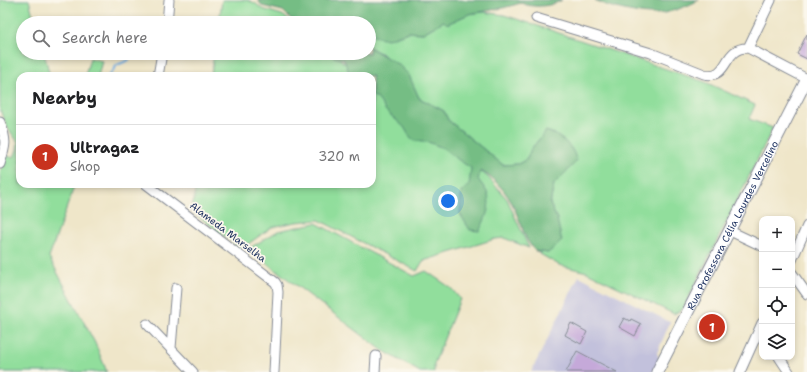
<!DOCTYPE html>
<meta charset="utf-8">
<style>
:root{--surface:#fff;--page:#f2f2f2;--text:#202124;--muted:#757577;--line:#e0e0e0;--accent:#c8321e}
body{margin:0;font-family:"Shantell Sans",sans-serif;background:var(--page);color:var(--text)}
.controls{position:absolute;right:12px;bottom:12px;display:grid;overflow:hidden;border-radius:8px;box-shadow:0 2px 6px #0003}
.controls button{width:36px;height:36px;display:grid;place-items:center;padding:0;border:0;border-bottom:1px solid var(--line);background:var(--surface);color:var(--text);font:20px sans-serif}
.you{position:absolute;left:448px;top:201px;width:14px;height:14px;margin:-10px;border:3px solid #fff;border-radius:50%;background:#1a73e8;box-shadow:0 0 0 6px #1a73e833}
.badge{display:grid;place-items:center;width:26px;height:26px;border-radius:50%;background:var(--accent);color:#fff;font-size:13px;font-weight:700}
.pin{position:absolute;translate:-50% -50%;border:2px solid #fff;box-shadow:0 1px 4px #0006}
.list{margin:0;padding:0;list-style:none}
h2{display:flex;justify-content:space-between;align-items:center;height:52px;margin:0;padding:0 16px;font-size:17px}
h2 small{font-size:13px;font-weight:400;color:var(--muted)}
.list li{display:grid;grid-template-columns:26px 1fr auto;gap:12px;align-items:center;box-sizing:border-box;height:64px;padding:0 16px;border-top:1px solid var(--line)}
.list b{display:block;font-size:15px;white-space:nowrap}
.list p{margin:0;font-size:13px;white-space:nowrap;color:var(--muted)}
.list em{font-size:13px;font-style:normal;color:var(--muted)}
.icon{flex:none;width:22px;height:22px;fill:none;stroke:currentColor;stroke-width:2;stroke-linecap:round;stroke-linejoin:round}
.map{position:relative;flex:none;width:807px;height:372px;overflow:hidden}
.search{position:absolute;background:var(--surface);box-shadow:0 2px 6px #0003;left:16px;top:16px;width:360px;height:44px;display:flex;align-items:center;gap:10px;box-sizing:border-box;padding:0 14px;border-radius:22px;color:var(--muted);font-size:15px}
.panel{position:absolute;background:var(--surface);box-shadow:0 2px 6px #0003;left:16px;top:72px;width:360px;height:116px;border-radius:12px}
.map>svg:first-child{display:block}
.industrial{fill:#c2c1dc}
.green{fill:#91de9c;stroke:#56867d}
.forest{fill:#74bd84;stroke:#487671}
.lines{fill:none;stroke-linecap:round;stroke-linejoin:round}
.stream{stroke:#74b2e6;stroke-width:2}
.building{fill:#c5a9d9}
.minor-casing{stroke:#858a94;stroke-width:11}
.major-casing{stroke:#858a94;stroke-width:13}
.minor{stroke:#fff;stroke-width:9}
.major{stroke:#fff;stroke-width:11}
.labels{text-anchor:middle;dominant-baseline:central;stroke-width:3.5;stroke-linejoin:round;paint-order:stroke}
.street-label{font-size:10px;fill:#1b2f5e;stroke:#fbf7ec}
</style>
<div class="map">
<svg width="807" height="372" viewBox="0 0 807 372">
<rect width="100%" height="100%" fill="#fbf7ec"/>
<filter id="ink" filterUnits="userSpaceOnUse"><feTurbulence type="fractalNoise" baseFrequency=".025" numOctaves="2"/><feDisplacementMap in="SourceGraphic" scale="8" xChannelSelector="R" yChannelSelector="G"/><feConvolveMatrix kernelMatrix="1 2 1 2 8 2 1 2 1" color-interpolation-filters="sRGB"/></filter>
<filter id="wash" filterUnits="userSpaceOnUse"><feTurbulence type="fractalNoise" baseFrequency=".012" numOctaves="4" result="noise"/><feDisplacementMap in="SourceGraphic" scale="16" xChannelSelector="R" yChannelSelector="G"/><feGaussianBlur stdDeviation="0.9" result="paint"/><feColorMatrix in="noise" values="0 0 0 0 0 0 0 0 0 0 0 0 0 0 0 0 0 1.4 0 .05"/><feComposite in="paint" operator="in"/></filter>
<g filter="url(#wash)">
<rect width="100%" height="100%" fill="#efe6c9"/>
<!-- industrial -->
<path class="industrial" d="M579 276 670 322 657 353 660 360 654 372H531Z"/>
<!-- green -->
<path class="green" d="M0 0H29L35 23H23V53H44L50 76H20V184H75L49 257 95 343 107 372H0V174L5 156 14 157 17 150 18 142 7 127 0 110Z
M222 0H247L255 3 262 9 282 15 294 23H219Z
M484 12 504 15 532 24 705 82 755 105 749 119 773 128 683 309 674 314 587 272 559 265 535 251 548 253 557 219 550 204 554 184 561 175 572 149 555 134 546 131 531 149 527 159 518 164 503 165 448 120 444 111 419 98 414 87 384 55 369 47V35L372 34 378 37 397 36 408 32 423 33 444 21 447 24 469 14Z
M214 53H332L361 76H211Z
M90 58 102 61 98 76H85Z
M372 85 488 177 507 199 529 248 504 238 495 239 423 261 417 271 319 220 296 222 272 227 241 249 192 211 196 184H372Z
M316 223 414 276 426 271 451 288 460 299 434 364V372H420L382 350 248 249 278 231Z"/>
<!-- forest -->
<path class="forest" d="M258 0H562C551 7 532 8 521 3L503 8 469 14 447 24 444 21 423 33 408 32 388 39 378 37 372 34 369 35V23H303L291 19 283 11 262 6Z
M595 0H699C688 6 668 14 655 14 643 15 605 7 595 0Z
M369 47 399 65 409 75 419 98 444 111 448 120 503 165 518 164 527 159 531 149 546 131C559 135 576 147 576 162L554 184 550 204 557 219 562 241 548 253 535 251C523 237 525 232 518 217 511 198 499 181 481 171L478 179C481 184 487 190 488 195 491 207 485 221 479 231L470 230 460 214 461 192 469 185 471 168 460 161 443 148 428 142H421L411 139 404 127 386 111 378 99 372 95V76H350L344 59 337 58 323 53H369Z"/>
<g class="lines">
<!-- stream -->
<path class="stream" d="M109 76 117 65 129 60"/>
</g>
<g id="blocks">
<!-- building -->
<path class="building" d="M807 34V59L797 54Z
M624 318 630 321 631 319 641 324 635 336 619 327Z
M571 323 587 332 581 344 565 335Z
M577 351 617 372H566Z"/>
</g>
</g>
<g filter="url(#ink)">
<use href="#blocks" fill-opacity="0" stroke="#858a94" stroke-width="1"/>
<g class="lines">
<!-- minor casing -->
<g class="minor-casing">
<path id="minor" d="M536 18 651 53 704 74C730 80 722 47 748 48L807 79
M167 23 169 0
M748 48 771 0
M158 76 162 53
M0 122C7 141 6 145 0 164
M146 184 275 282 277 285 278 292 274 372
M730 231 762 246
M792 260 807 226
M792 273 807 294
M147 324 193 372
M171 348 176 288
M779 357 789 372
M375 372 376 356
M740 372 762 323"/>
</g>
<!-- major casing -->
<g class="major-casing">
<g id="major">
<path id="s1" d="M657 372 807 79"/>
</g>
</g>
<!-- minor -->
<use href="#minor" class="minor"/>
<!-- major -->
<use href="#major" class="major"/>
</g>
</g>
<g class="labels">
<!-- street labels -->
<g class="street-label">
<text stroke="none"><textPath href="#s1" startOffset="165">Rua Professora Célia Lourdes Vercelino</textPath></text>
<text transform="translate(228 232) rotate(37)">Alameda Marselha</text>
</g>
</g>
</svg>
<div class="controls">
<button>+</button>
<button>−</button>
<button><svg class="icon" aria-label="locate" viewBox="0 0 24 24"><circle cx="12" cy="12" r="6"/><path d="M12 2v4M12 18v4M2 12h4M18 12h4"/></svg></button>
<button><svg class="icon" aria-label="layers" viewBox="0 0 24 24"><path d="M12 4l9 5-9 5-9-5zM3 14l9 5 9-5"/></svg></button>
</div>
<div class="you"></div>
<div class="pin badge" style="left:712px;top:327px">1</div>
<div class="search"><svg class="icon" aria-label="search" viewBox="0 0 24 24"><circle cx="10" cy="10" r="6"/><path d="M15 15l6 6"/></svg>Search here</div>
<section class="panel">
<h2>Nearby<small></small></h2>
<ul class="list">
<li><span class="badge">1</span><div><b>Ultragaz</b><p>Shop</p></div><em>320 m</em></li>
</ul>
</section>
</div>
